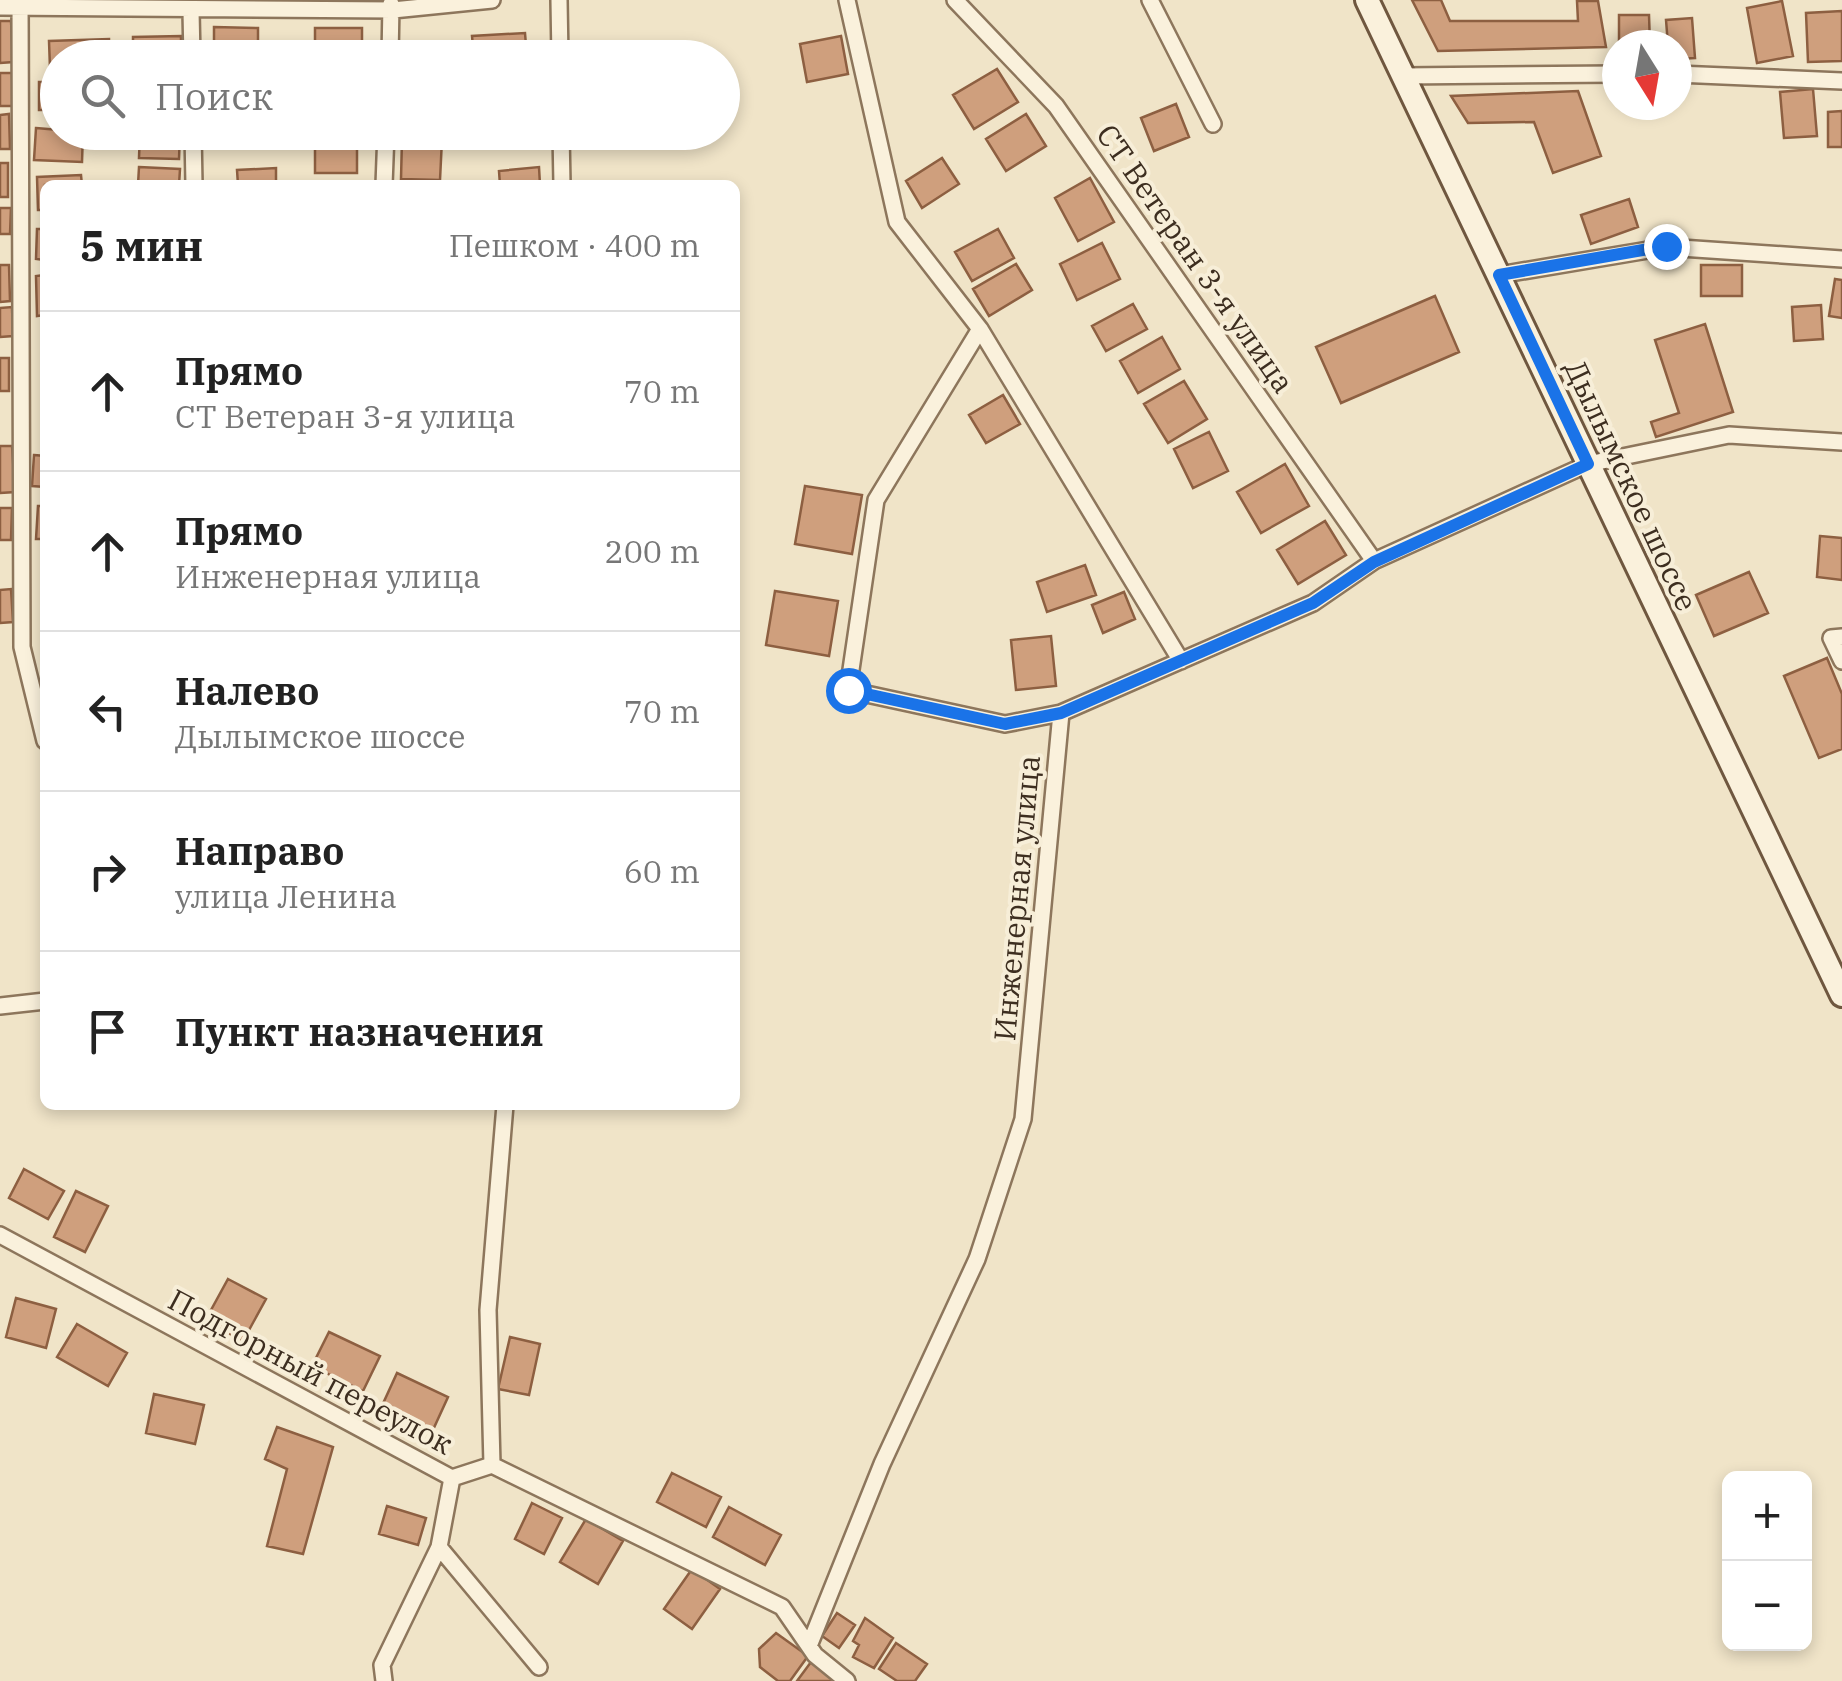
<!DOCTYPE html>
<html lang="ru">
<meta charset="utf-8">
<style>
:root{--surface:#fff;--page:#f2f2f2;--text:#222;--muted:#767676;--line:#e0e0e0}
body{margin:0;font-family:"IBM Plex Serif",serif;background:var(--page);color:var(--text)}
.controls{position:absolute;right:30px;bottom:30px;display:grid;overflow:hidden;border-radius:15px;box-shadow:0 5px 15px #0003}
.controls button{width:90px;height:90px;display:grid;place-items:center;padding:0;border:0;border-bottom:2px solid var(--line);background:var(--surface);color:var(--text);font:50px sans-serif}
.compass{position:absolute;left:1602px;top:30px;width:90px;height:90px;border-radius:50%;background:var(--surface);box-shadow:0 5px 15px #0003;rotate:169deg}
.stop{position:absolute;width:30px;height:30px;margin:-22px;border:8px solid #1a73e8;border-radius:50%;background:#fff}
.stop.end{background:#1a73e8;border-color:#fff;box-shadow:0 2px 10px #0008}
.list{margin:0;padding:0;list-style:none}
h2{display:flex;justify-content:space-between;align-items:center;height:130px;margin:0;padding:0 40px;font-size:42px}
h2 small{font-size:32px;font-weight:400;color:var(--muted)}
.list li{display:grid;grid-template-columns:65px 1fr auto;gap:30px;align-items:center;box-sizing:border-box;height:160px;padding:0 40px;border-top:2px solid var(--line)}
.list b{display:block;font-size:38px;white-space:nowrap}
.list p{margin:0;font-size:32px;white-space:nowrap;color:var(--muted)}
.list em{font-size:32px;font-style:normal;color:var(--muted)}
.icon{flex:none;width:55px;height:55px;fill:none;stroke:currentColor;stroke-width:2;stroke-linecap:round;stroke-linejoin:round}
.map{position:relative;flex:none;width:1842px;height:1681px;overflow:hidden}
.search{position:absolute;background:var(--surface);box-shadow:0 5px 15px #0003;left:40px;top:40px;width:700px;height:110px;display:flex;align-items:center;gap:25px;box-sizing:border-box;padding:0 35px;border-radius:55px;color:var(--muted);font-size:38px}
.panel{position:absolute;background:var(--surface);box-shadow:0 5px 15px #0003;left:40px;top:180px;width:700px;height:930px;border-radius:15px}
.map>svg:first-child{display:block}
.building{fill:#cf9f7d;stroke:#8d5f41;stroke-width:2.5}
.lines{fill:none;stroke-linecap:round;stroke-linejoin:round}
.minor-casing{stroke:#8d765c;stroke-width:20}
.secondary-casing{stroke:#6f573f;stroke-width:28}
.minor{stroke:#faf1dc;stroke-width:15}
.secondary{stroke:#faf1dc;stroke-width:22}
.route{stroke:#1a73e8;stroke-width:12}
.labels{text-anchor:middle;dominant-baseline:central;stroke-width:8;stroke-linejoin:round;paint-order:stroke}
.street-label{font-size:30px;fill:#3d2e20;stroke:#f7eed8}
</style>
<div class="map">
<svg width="1842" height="1681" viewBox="0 0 1842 1681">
<rect width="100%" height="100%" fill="#f0e4c8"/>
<!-- building -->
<path class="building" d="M1412 0H1441L1450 21H1578L1577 1H1598L1606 47 1438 51Z
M1782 1 1793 56 1757 63 1747 8Z
M1842 11V61L1808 62 1806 13Z
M1619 15H1649L1650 45H1619Z
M1692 18 1695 58 1677 59V45H1668L1666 20Z
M0 21H11L13 62 0 63Z
M214 27 258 28V58H214Z
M315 28H362V58H315Z
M525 33 527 58H474L472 36Z
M181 36V58H133V37Z
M841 36 848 74 807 82 800 44Z
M109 39V58H58V68H50L49 41Z
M610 49 611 58H569V52Z
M997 69 1018 102 974 129 953 95Z
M0 73H12L13 106H0Z
M39 82H58V110H39Z
M1813 89 1817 136 1784 138 1780 92Z
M1578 91 1601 156 1553 173 1534 122 1468 123 1451 96Z
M1176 104 1189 137 1154 151 1141 118Z
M1842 111V147H1828V112Z
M9 114 10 149H0V115Z
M1026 114 1046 146 1006 171 986 139Z
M36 128 83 132 82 162 34 160Z
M140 132H180L179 159 139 158Z
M493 132H538L539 143 494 147Z
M357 135V173H315V136Z
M402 138 442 139 440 180 401 179Z
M942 158 959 184 922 208 906 181Z
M0 163H8V197H0Z
M139 167 180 169 179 185H138Z
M539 167 540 185H500L499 171Z
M276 168V185H238L237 170Z
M81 175 82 185H45V210H38L37 177Z
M1090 178 1114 222 1078 241 1055 198Z
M1629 199 1638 227 1591 244 1581 215Z
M0 208H11L10 234H0Z
M37 229H45V260L36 259Z
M998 229 1014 258 972 281 955 252Z
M1102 243 1120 279 1077 300 1060 264Z
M1016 264 1032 290 989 316 973 289Z
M0 265H9L10 301 0 302Z
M1701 265H1742V296H1701Z
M45 275V315L37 316 36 276Z
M1835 279 1842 280V318L1829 316Z
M1435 296 1459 352 1341 403 1316 347Z
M1133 304 1147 329 1106 351 1092 326Z
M1821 305 1823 339 1794 341 1792 307Z
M12 307 13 336 0 337V308Z
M1705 324 1733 412 1656 437 1651 422 1679 413 1655 340Z
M1162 337 1180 369 1138 393 1120 361Z
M0 358H9V391H0Z
M1184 381 1207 419 1168 443 1144 404Z
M1003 395 1020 424 986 443 969 415Z
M1209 432 1228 471 1193 488 1174 449Z
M0 446H12L15 492 0 493Z
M34 455 45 456V487L32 486Z
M1285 464 1309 506 1261 533 1237 492Z
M805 486 862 495 852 554 795 544Z
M38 506H45V539H36Z
M0 508H12L11 540H0Z
M1325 521 1346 555 1298 584 1277 550Z
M1820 536 1842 538V580L1817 577Z
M1085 565 1096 595 1047 612 1037 582Z
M1749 572 1768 613 1714 636 1696 595Z
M11 589 13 622 0 623V590Z
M775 591 838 601 829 656 766 645Z
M1124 592 1135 619 1103 633 1092 605Z
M1051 636 1056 686 1016 690 1011 640Z
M1827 658 1842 694V749L1819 758 1784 676Z
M24 1169 64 1191 48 1219 9 1198Z
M76 1191 108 1206 85 1252 54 1237Z
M228 1279 266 1299 243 1341 205 1321Z
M16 1298 56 1309 46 1348 6 1337Z
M77 1324 127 1353 108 1386 57 1357Z
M329 1332 380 1356 363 1391 312 1366Z
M510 1337 540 1344 529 1395 498 1389Z
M397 1373 448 1397 432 1432 381 1408Z
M154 1394 204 1405 195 1444 146 1433Z
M277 1427 333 1447 303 1554 267 1546 287 1469 265 1459Z
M672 1473 721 1497 706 1527 657 1502Z
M532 1503 562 1518 544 1554 515 1539Z
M387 1506 426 1518 418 1545 379 1534Z
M729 1507 781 1535 765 1565 713 1537Z
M586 1519 623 1541 598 1584 560 1562Z
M692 1569 720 1589 692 1629 664 1609Z
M837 1613 855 1625 839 1648 822 1636Z
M865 1618 893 1638 874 1668 853 1657 859 1645 853 1641Z
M776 1633 808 1656 790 1681H778L760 1667 759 1649Z
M896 1643 927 1664 915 1681H897L879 1669Z
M811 1662 836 1681H797Z"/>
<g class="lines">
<!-- minor casing -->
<g class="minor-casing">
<path id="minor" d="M20 0 22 647 45 741
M559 0 560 58
M847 0 897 222 980 329 1181 661
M955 0 1056 106 1374 561
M1150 0 1213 124
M0 7 393 10 492 0
M191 11 192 58
M390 58 391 4
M1677 74 1842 81
M1403 76 1617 74
M193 132 194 185
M561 132 562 185
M384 185 386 132
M1499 275 1666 247 1842 259
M980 329 876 500 848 690 1005 724 1061 713
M1842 637 1831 638 1842 661
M0 1006 45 1001
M0 1235 452 1478 492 1465 782 1607 815 1655 847 1681
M492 1465 488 1310 505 1105
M439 1547 539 1667
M809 1646 882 1464 977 1259 1023 1119 1061 713 1313 603 1374 561 1588 464 1729 435 1842 442
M384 1681 382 1665 439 1547 452 1478"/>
</g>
<!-- secondary casing -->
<g class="secondary-casing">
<path id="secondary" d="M1367 0 1842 995"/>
</g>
<!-- minor -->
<use href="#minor" class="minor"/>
<!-- secondary -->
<use href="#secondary" class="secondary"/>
</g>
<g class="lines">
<!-- route -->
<path class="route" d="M848 690 1005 724 1061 713 1313 603 1374 562 1588 464 1499 275 1666 246"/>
</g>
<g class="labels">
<!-- street labels -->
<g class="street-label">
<text transform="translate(1196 258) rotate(55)">СТ Ветеран 3-я улица</text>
<text transform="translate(1632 485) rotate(65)">Дылымское шоссе</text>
<text transform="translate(1016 898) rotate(-85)">Инженерная улица</text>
<text transform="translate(311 1371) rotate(28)">Подгорный переулок</text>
</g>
</g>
</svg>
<div class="controls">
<button>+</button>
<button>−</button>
</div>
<svg class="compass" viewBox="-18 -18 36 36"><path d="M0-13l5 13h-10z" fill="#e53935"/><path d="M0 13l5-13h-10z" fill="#767676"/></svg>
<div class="stop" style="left:848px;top:690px"></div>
<div class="stop end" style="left:1666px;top:246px"></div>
<div class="search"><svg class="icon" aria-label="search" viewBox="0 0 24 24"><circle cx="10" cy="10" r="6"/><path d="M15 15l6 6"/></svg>Поиск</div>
<section class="panel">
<h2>5 мин<small>Пешком · 400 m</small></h2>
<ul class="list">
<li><svg class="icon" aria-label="ahead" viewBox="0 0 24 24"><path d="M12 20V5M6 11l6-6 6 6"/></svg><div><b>Прямо</b><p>СТ Ветеран 3-я улица</p></div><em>70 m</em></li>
<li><svg class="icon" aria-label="ahead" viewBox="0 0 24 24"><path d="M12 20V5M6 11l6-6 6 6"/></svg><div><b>Прямо</b><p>Инженерная улица</p></div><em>200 m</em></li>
<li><svg class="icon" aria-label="left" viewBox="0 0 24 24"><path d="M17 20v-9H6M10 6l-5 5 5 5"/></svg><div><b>Налево</b><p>Дылымское шоссе</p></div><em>70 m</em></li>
<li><svg class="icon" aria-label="right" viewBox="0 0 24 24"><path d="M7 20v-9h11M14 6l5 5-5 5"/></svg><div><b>Направо</b><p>улица Ленина</p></div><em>60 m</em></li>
<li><svg class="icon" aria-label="arrive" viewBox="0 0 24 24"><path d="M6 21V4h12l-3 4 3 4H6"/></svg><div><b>Пункт назначения</b></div></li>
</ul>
</section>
</div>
